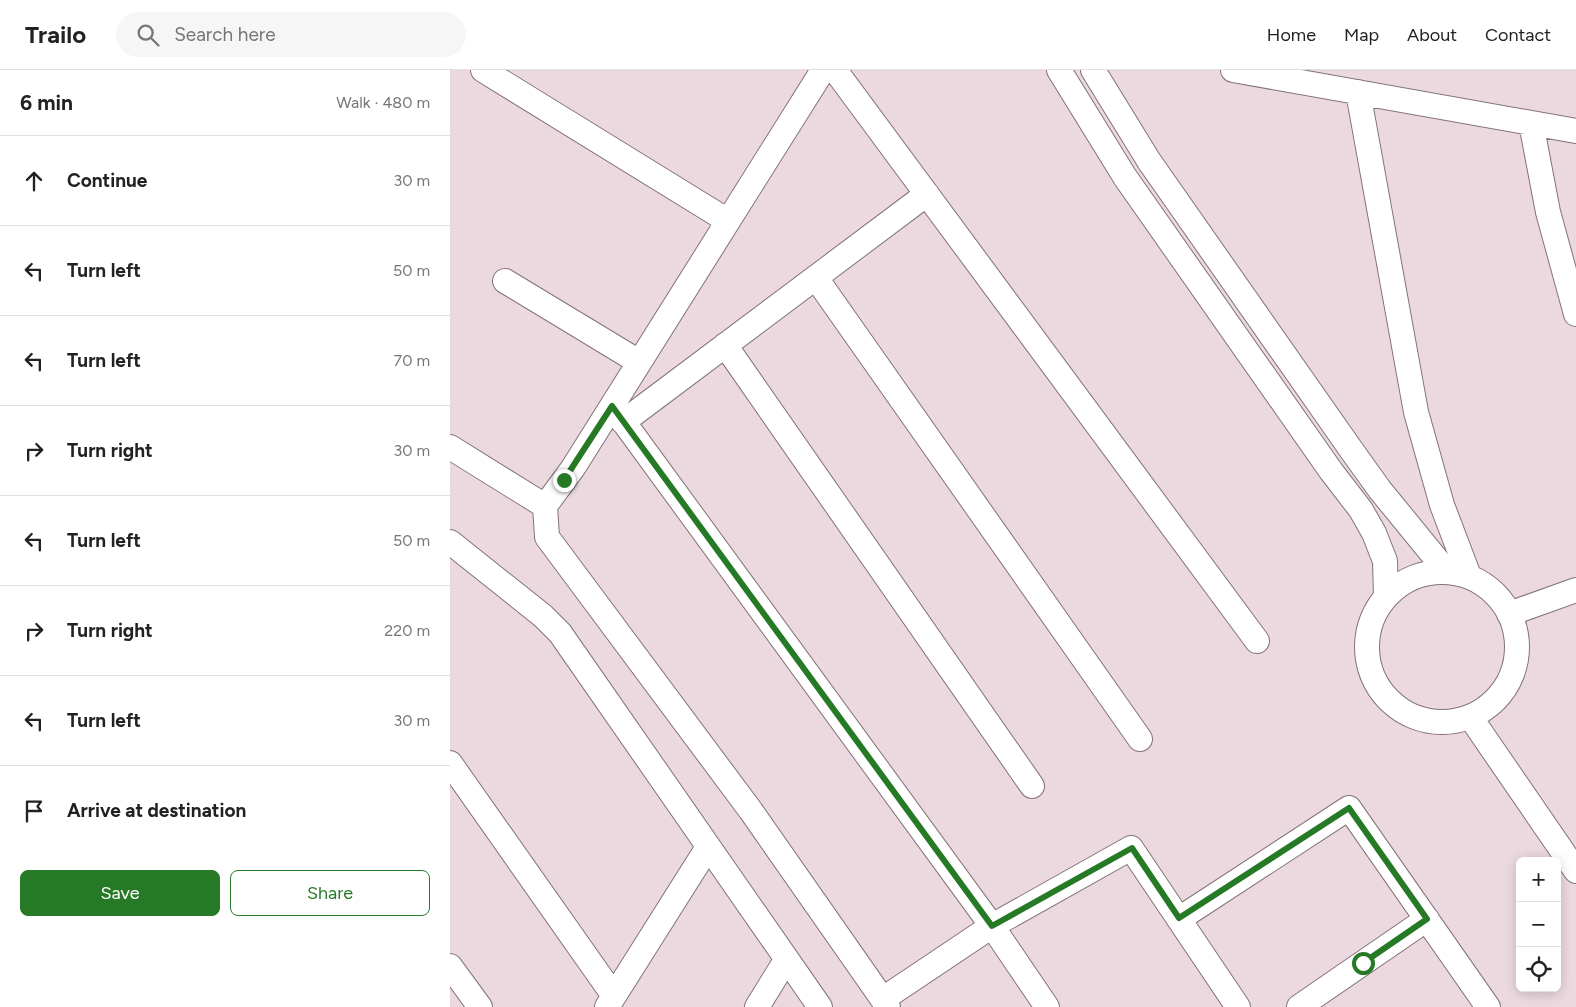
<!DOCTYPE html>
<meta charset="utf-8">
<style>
:root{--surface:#fff;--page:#f6f6f6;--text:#222;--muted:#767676;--line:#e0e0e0;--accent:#267a26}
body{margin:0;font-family:Figtree,sans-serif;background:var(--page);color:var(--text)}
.controls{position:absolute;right:15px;bottom:15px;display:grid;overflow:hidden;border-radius:8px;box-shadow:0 2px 12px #0003}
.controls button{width:45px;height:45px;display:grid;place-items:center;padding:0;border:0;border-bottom:1px solid var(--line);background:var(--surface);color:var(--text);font:25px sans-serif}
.stop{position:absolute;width:15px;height:15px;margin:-11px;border:4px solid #267a26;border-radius:50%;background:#fff}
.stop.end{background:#267a26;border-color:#fff;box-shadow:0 1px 5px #0008}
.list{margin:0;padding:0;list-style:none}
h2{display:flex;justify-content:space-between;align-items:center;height:65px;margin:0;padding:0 20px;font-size:21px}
h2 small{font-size:16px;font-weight:400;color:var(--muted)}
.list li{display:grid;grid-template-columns:32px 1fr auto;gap:15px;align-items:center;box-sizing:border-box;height:90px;padding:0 20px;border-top:1px solid var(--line)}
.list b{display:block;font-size:19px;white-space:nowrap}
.list em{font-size:16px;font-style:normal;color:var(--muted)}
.actions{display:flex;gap:10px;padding:15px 20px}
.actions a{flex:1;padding:11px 0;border:1px solid var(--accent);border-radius:8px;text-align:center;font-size:18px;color:var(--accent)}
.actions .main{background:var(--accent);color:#fff}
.icon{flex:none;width:28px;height:28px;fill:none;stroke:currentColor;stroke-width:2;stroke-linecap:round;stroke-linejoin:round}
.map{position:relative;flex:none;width:1126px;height:937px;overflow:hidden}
header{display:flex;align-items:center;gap:30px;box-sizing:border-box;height:70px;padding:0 25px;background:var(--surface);border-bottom:1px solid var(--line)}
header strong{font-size:24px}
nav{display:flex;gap:28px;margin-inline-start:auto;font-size:18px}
.search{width:350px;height:45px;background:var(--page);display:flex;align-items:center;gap:12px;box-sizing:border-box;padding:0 18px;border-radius:28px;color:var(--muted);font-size:19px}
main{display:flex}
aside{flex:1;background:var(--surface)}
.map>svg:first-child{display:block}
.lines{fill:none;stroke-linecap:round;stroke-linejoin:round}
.street-casing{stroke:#837278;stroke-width:26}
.street{stroke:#fff;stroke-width:24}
.route{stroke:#267a26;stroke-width:6}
</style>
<header>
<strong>Trailo</strong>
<div class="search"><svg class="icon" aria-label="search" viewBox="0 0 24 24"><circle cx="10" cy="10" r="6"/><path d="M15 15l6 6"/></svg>Search here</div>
<nav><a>Home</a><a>Map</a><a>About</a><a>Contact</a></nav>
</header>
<main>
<aside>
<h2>6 min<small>Walk · 480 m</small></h2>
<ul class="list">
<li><svg class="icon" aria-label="ahead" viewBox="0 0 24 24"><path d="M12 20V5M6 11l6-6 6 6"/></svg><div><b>Continue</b></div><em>30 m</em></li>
<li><svg class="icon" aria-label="left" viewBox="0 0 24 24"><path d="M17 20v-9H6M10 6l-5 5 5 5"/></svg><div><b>Turn left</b></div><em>50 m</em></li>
<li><svg class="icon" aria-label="left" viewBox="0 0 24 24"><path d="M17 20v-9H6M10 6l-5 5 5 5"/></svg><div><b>Turn left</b></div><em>70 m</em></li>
<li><svg class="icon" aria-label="right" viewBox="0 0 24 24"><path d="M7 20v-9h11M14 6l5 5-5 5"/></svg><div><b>Turn right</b></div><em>30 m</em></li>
<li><svg class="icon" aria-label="left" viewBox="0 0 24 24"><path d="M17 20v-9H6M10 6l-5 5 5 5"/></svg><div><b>Turn left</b></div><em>50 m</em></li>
<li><svg class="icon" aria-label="right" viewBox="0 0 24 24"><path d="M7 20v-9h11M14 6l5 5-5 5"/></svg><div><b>Turn right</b></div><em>220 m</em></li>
<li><svg class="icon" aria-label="left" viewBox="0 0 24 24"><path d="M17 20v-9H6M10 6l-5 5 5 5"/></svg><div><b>Turn left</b></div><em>30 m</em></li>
<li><svg class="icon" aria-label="arrive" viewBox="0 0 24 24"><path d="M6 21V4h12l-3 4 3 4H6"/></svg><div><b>Arrive at destination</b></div></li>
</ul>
<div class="actions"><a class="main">Save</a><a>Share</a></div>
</aside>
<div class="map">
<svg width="1126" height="937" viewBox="0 0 1126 937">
<rect width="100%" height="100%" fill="#ecd9e0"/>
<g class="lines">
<!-- street casing -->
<g class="street-casing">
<path id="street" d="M33 0 278 151
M373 0 123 398 95 436 97 467 301 741 438 937
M385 0 807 571
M609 0 675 107 881 401 911 440 924 463 935 491 936 526
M643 0 699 91 902 381 930 420 997 502
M783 0 1126 61
M908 22 966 342 992 435 1019 506
M1081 53 1098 142 1126 244
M366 208 690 669
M55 211 189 292
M275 275 582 716
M162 336 542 856 597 937
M173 352 477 124
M0 377 95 436
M0 472 93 546 110 563 370 937
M917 577a75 75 0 1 1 150 0a75 75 0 1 1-150 0Z
M1059 544 1126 520
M1021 648 1126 801
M0 693 164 926 157 937
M729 849 899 738 1038 937
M0 896 30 937
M164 926 258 777
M433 929 542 856 681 778 788 937
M307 937 336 890
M849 937 977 849"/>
</g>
<!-- street -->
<use href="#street" class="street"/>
</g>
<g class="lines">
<!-- route -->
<path class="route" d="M114 410 162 336 542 856 682 778 729 848 899 738 977 849 913 893"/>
</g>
</svg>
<div class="controls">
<button>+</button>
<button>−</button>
<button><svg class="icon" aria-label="locate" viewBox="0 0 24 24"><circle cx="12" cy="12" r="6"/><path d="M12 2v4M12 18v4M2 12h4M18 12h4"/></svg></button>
</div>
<div class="stop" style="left:913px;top:893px"></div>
<div class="stop end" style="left:114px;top:410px"></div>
</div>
</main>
